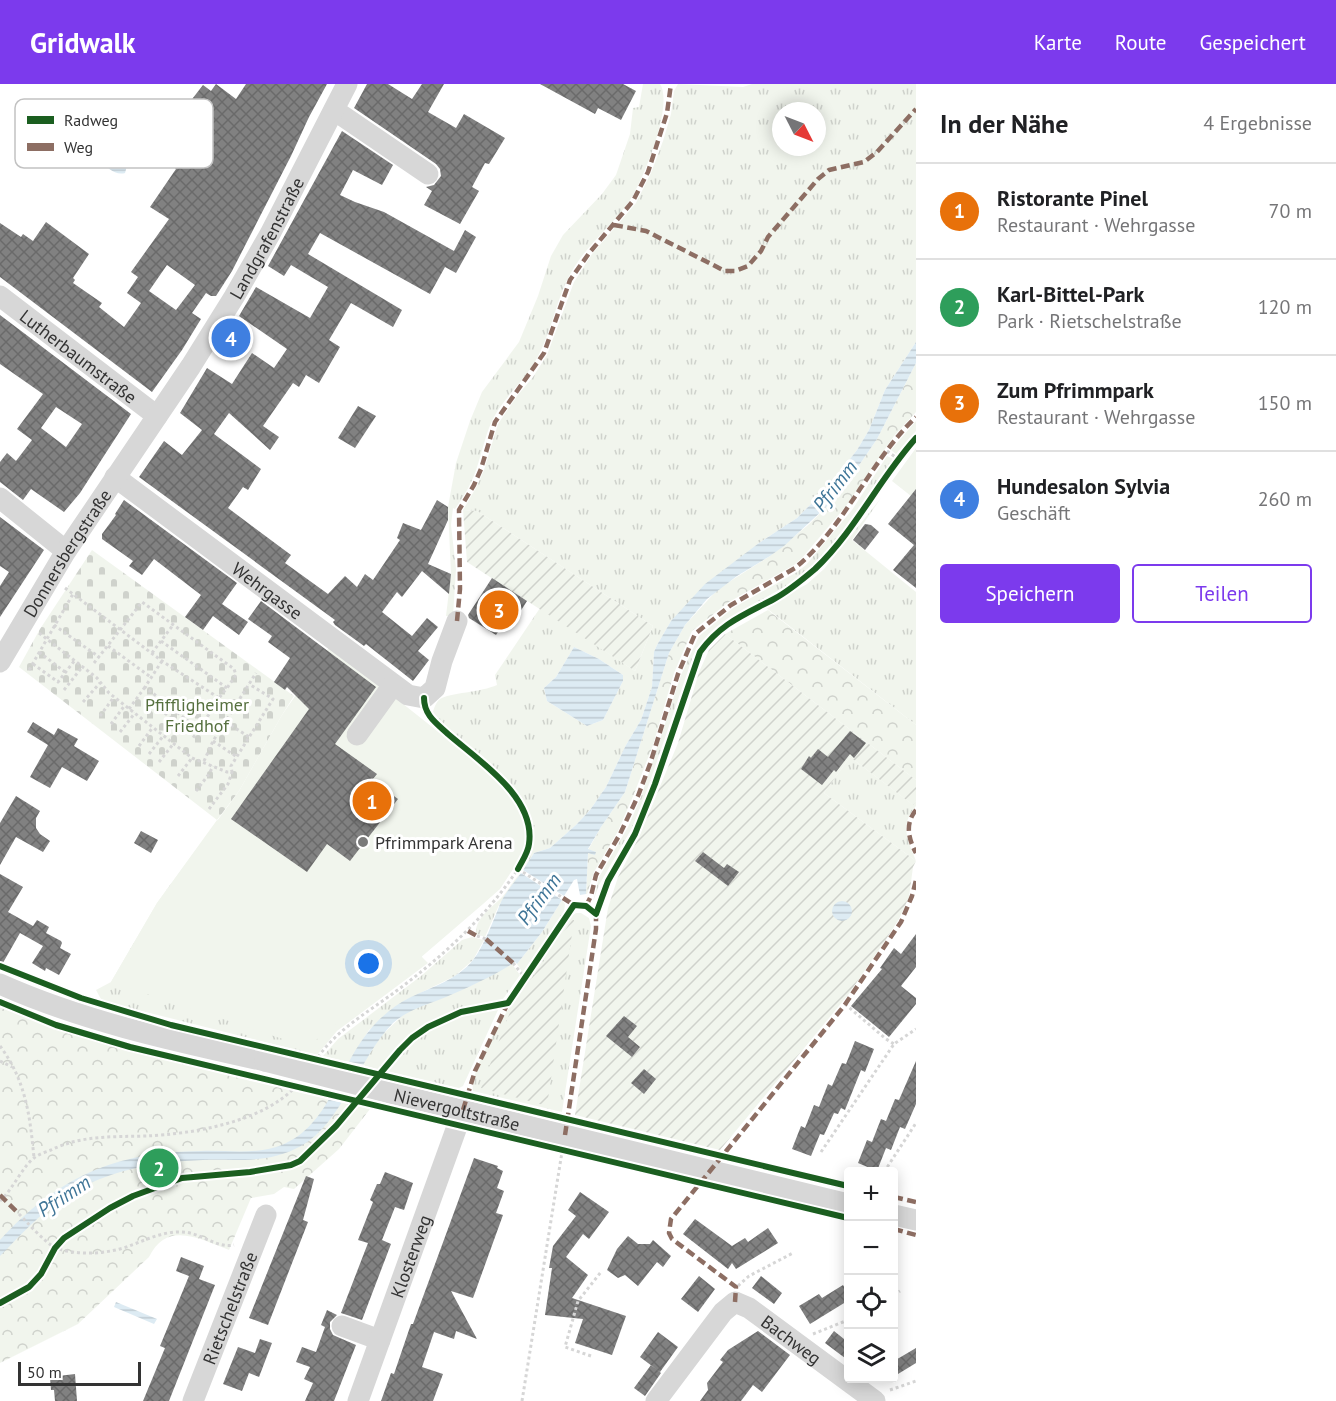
<!DOCTYPE html>
<html lang="de">
<meta charset="utf-8">
<style>
:root{--surface:#fff;--page:#f6f6f6;--text:#202124;--muted:#757577;--line:#e0e0e0;--accent:#7c3aed}
body{margin:0;font-family:"PT Sans",sans-serif;background:var(--page);color:var(--text)}
.controls{position:absolute;right:18px;bottom:18px;display:grid;overflow:hidden;border-radius:6px;box-shadow:0 3px 15px #0003}
.controls button{width:54px;height:54px;display:grid;place-items:center;padding:0;border:0;border-bottom:2px solid var(--line);background:var(--surface);color:var(--text);font:30px sans-serif}
.compass{position:absolute;left:772px;top:18px;width:54px;height:54px;border-radius:50%;background:var(--surface);box-shadow:0 3px 15px #0003;rotate:132deg}
.scale{position:absolute;left:18px;bottom:15px;width:123px;box-sizing:border-box;padding-left:6px;border:3px solid #333;border-top:0;font-size:16px;line-height:21px;white-space:nowrap;color:#333;-webkit-text-stroke:4px #fff;paint-order:stroke}
.you{position:absolute;left:369px;top:880px;width:21px;height:21px;margin:-15px;border:4px solid #fff;border-radius:50%;background:#1a73e8;box-shadow:0 0 0 9px #1a73e833}
.badge{display:grid;place-items:center;width:39px;height:39px;border-radius:50%;background:var(--accent);color:#fff;font-size:20px;font-weight:700}
.pin{position:absolute;translate:-50% -50%;border:3px solid #fff;box-shadow:0 2px 6px #0006}
.list{margin:0;padding:0;list-style:none}
h2{display:flex;justify-content:space-between;align-items:center;height:78px;margin:0;padding:0 24px;font-size:26px}
h2 small{font-size:20px;font-weight:400;color:var(--muted)}
.list li{display:grid;grid-template-columns:39px 1fr auto;gap:18px;align-items:center;box-sizing:border-box;height:96px;padding:0 24px;border-top:2px solid var(--line)}
.list b{display:block;font-size:22px;white-space:nowrap}
.list p{margin:0;font-size:20px;white-space:nowrap;color:var(--muted)}
.list em{font-size:20px;font-style:normal;color:var(--muted)}
.actions{display:flex;gap:12px;padding:18px 24px}
.actions a{flex:1;padding:14px 0;border:2px solid var(--accent);border-radius:6px;text-align:center;font-size:21px;color:var(--accent)}
.actions .main{background:var(--accent);color:#fff}
.icon{flex:none;width:33px;height:33px;fill:none;stroke:currentColor;stroke-width:2;stroke-linecap:round;stroke-linejoin:round}
.map{position:relative;flex:none;width:916px;height:1317px;overflow:hidden}
header{display:flex;align-items:center;gap:36px;box-sizing:border-box;height:84px;padding:0 30px;background:var(--accent);color:#fff}
header strong{font-size:28px}
nav{display:flex;gap:33px;margin-inline-start:auto;font-size:21px}
main{display:flex}
aside{flex:1;background:var(--surface)}
.map>svg:first-child{display:block}
.grass{fill:url(#grass-tufts);fill-rule:evenodd}
.forest{fill:url(#forest-crowns)}
.cemetery{fill:url(#cemetery-stones)}
.garden{fill:url(#garden-furrows)}
.pitch{fill:#f1f5ed}
.water{fill:url(#water-rules)}
.pier{fill:#fff}
.building{fill:url(#building-cross-hatch);fill-rule:evenodd}
.lines{fill:none;stroke-linecap:round;stroke-linejoin:round}
.path{stroke:#d6d6d6;stroke-width:3;stroke-dasharray:3 3;stroke-linecap:butt}
.minor{stroke:#d7d7d7;stroke-width:21}
.minor-bridge{stroke:#d7d7d7;stroke-width:21}
.quiet{stroke:#8d6e63;stroke-width:4.5;stroke-dasharray:9 4.5;stroke-linecap:butt}
.cycleway-casing{stroke:#fff;stroke-width:10}
.cycleway{stroke:#1b5e20;stroke-width:6}
.poi-dot{fill:#7a7a7a;stroke:#fff;stroke-width:2}
.labels{text-anchor:middle;dominant-baseline:central;stroke-width:6;stroke-linejoin:round;paint-order:stroke}
.street-label{font-size:18px;fill:#333;stroke:#fff}
.park-label{font-size:18px;fill:#56703f;stroke:#fff}
.poi-label{font-size:18px;fill:#333;stroke:#fff;text-anchor:start}
.water-label{font-size:20px;font-style:italic;fill:#3f7597;stroke:#fff}
.key{fill:#fff;stroke:#c2c2c2;stroke-width:1.5}
.key-label{font-size:16px;fill:#333}
</style>
<header>
<strong>Gridwalk</strong>
<nav><a>Karte</a><a>Route</a><a>Gespeichert</a></nav>
</header>
<main>
<div class="map">
<svg width="916" height="1317" viewBox="0 0 916 1317">
<defs>
<pattern id="grass-tufts" width="24" height="20" patternUnits="userSpaceOnUse" patternTransform="scale(1.5)"><rect width="24" height="20" fill="#f1f5ed"/><path d="M3 7l-1-3M5 7V3M7 7l1-3M15 17l-1-3M17 17v-4M19 17l1-3" fill="none" stroke="#cfd2cc"/></pattern>
<pattern id="forest-crowns" width="20" height="18" patternUnits="userSpaceOnUse" patternTransform="scale(1.5)"><rect width="20" height="18" fill="#f1f5ed"/><path d="M2 6a3 3 0 1 1 6 0M12 15a3 3 0 1 1 6 0" fill="none" stroke="#cfd2cc"/></pattern>
<pattern id="cemetery-stones" width="16" height="16" patternUnits="userSpaceOnUse" patternTransform="scale(1.5)"><rect width="16" height="16" fill="#f1f5ed"/><path d="M2 7V4a2 2 0 0 1 4 0v3zM10 15v-3a2 2 0 0 1 4 0v3z" fill="#cfd2cc"/></pattern>
<pattern id="garden-furrows" width="10" height="10" patternUnits="userSpaceOnUse" patternTransform="scale(1.5)"><rect width="10" height="10" fill="#f1f5ed"/><path d="M-1 1l2-2M0 10L10 0M9 11l2-2" fill="none" stroke="#cfd2cc"/></pattern>
<pattern id="water-rules" width="6" height="5" patternUnits="userSpaceOnUse" patternTransform="scale(1.5)"><rect width="6" height="5" fill="#ddebf3"/><path d="M0 2.5h6" fill="none" stroke="#becad1"/></pattern>
<pattern id="building-cross-hatch" width="8" height="8" patternUnits="userSpaceOnUse" patternTransform="scale(1.5)"><rect width="8" height="8" fill="#818181"/><path d="M0 0l8 8M0 8l8-8" fill="none" stroke="#6a6a6a"/></pattern>
</defs>
<rect width="100%" height="100%" fill="#fff"/>
<!-- grass -->
<path class="grass" d="M643 0H660C674 21 643 96 630 116 614 140 590 158 575 182 558 208 554 239 541 266 530 292 507 309 494 333 486 348 483 365 478 380 473 397 465 411 455 425L453 424 451 441 456 485 453 532H446L451 490 448 423 456 379 470 337 482 308 519 258 538 212 551 172 563 151 602 110 616 91 630 50 633 24 639 23Z
M678 0 743 3 752 0H916V258L885 306 869 346 857 366 828 403 797 434 759 459 671 537 657 561 654 568 652 603 641 636 626 661 606 703 590 726 577 740 550 764 534 769 523 786 522 784 532 760 533 749 528 726 511 702 435 632 433 628C434 624 436 618 440 615 449 609 482 608 497 601L495 591 540 524 635 587 653 542 477 427 463 426 477 402 484 386 498 340 517 312 533 293 547 271 574 198 592 170 636 119 651 89 663 57 671 30 674 7ZM781 27H817V63H781ZM574 563 599 575 623 591V597L603 636 587 642 547 617 544 604 556 593Z
M916 337V347L896 370 891 366Z
M887 372 893 375C867 414 843 459 806 488 769 518 718 529 693 572L644 715 632 744 599 801 593 818 599 793 628 743 641 713 681 591 699 552 733 524 797 488 806 481 852 426Z
M881 414 852 456 916 508V641L765 523 807 500 824 485Z
M850 673 912 720 916 717V722C899 741 908 756 916 777L824 709Z
M217 736 424 851 422 873 428 879 337 947 317 971 102 917 96 906 111 898 157 819Z
M521 789 499 821 485 853 476 850C475 833 493 823 503 812 509 805 514 795 521 789Z
M562 816 565 820 564 828 523 889 517 880 542 848Z
M576 829H581L589 834 591 842 562 1028 473 1007C467 976 550 863 570 833Z
M472 853 484 856 473 876 455 892 404 917 369 946 349 978 323 972 338 955 421 892 462 856Z
M512 880 520 891 503 915 496 919 475 922 447 930 411 952 398 964 381 986 362 981 381 952 404 930 419 922 470 902Z
M482 926H498L463 1002 459 1004 387 987C413 952 439 936 482 926Z"/>
<!-- forest -->
<path class="forest" d="M916 279V328L894 352 846 422 802 474 794 481 729 518 692 547 674 589 653 661 634 710 618 747 594 788 587 810H586L588 769 596 768 588 766 601 743 625 708 669 569 685 541 718 505 770 472 807 442 838 412 877 355Z
M768 526 916 641V696L725 550Z
M0 923C120 970 246 994 370 1025L339 1065 294 1105 284 1103 274 1110 251 1114 229 1166C200 1155 167 1136 149 1173L78 1240 0 1279Z"/>
<!-- cemetery -->
<path class="cemetery" d="M92 466 294 612 282 631 239 707 217 736 19 583 40 545Z"/>
<!-- garden -->
<path class="garden" d="M463 426 477 427 653 542 635 587 467 478Z
M725 550 916 696V717L913 721 850 673 824 709 916 777 913 783 909 813 899 835 885 857 848 911 720 1066 575 1031 608 824 618 793 639 753 678 659 699 588 709 566Z
M572 836H574L547 1022 481 1004 512 923Z"/>
<!-- pitch -->
<path class="pitch" d="M916 364V416L892 397Z
M330 562 470 673 513 713 525 740V767L500 805 483 820 398 893 307 963 111 898 157 819 239 707 282 631Z"/>
<!-- water -->
<path class="water" d="M109 70 127 82 125 89C116 92 104 83 103 75Z
M916 258V279L877 355 838 412 784 462 770 472 737 492 707 515 685 541 669 569 625 708 601 743 588 765 596 768 595 771 588 769 586 810 580 811 577 795 574 796 564 812 523 786 534 769 550 764 577 740 590 726 606 703 626 661 641 636 652 603 654 568 657 561 671 537 705 500 759 459 797 434 828 403 857 366 869 346 885 306Z
M574 563 599 575 623 591V597L603 636 587 642 547 617 544 604 556 593Z
M521 789 562 816 542 848 517 880 515 878C494 892 469 903 446 913 427 921 409 925 393 939 358 974 343 1039 301 1062 268 1080 239 1075 203 1076 155 1078 105 1086 64 1114 40 1129 20 1152 0 1172V1156C58 1093 115 1068 201 1067 228 1066 257 1071 282 1061 330 1041 338 984 369 947 380 933 395 921 411 913 432 903 458 895 473 876 483 864 495 833 500 820 505 809 514 799 521 789Z
M832 827a10 10 0 1 1 20 0a10 10 0 1 1-20 0Z
M116 1218 157 1235 154 1240 114 1223Z"/>
<!-- pier -->
<path class="pier" d="M346 977 365 981 344 1019 325 1015Z"/>
<!-- building -->
<path class="building" d="M216 0 236 15 246 0H327L309 33 291 72 232 187 216 212H211L206 209 192 229 201 235 182 266 152 308 0 193V139L21 153 23 150 33 157 46 138 89 170 73 194 75 196 73 199 102 219 99 223 124 243 141 219 127 209 138 193 131 188 169 135 150 123 176 85 170 80 192 49 173 35 187 17 189 19 203 1 211 7ZM167 181 195 201 176 226 149 207Z
M367 0H388L412 15 422 0H444L428 28 456 44 464 30 505 54 489 80 485 79 472 103 479 107 460 140 424 121 432 107 426 103 434 101 441 92 440 85 436 80 354 24Z
M540 0H623L636 7 621 36 598 24 595 30Z
M342 47 393 81 382 101 353 86 340 111 355 118 384 128 454 167 465 146 476 153 456 189 445 183 430 210 320 149 308 170 402 226 393 243 351 219 329 256 340 263 319 299 306 291 299 303 293 299 263 342 279 353 270 366 229 329 214 350 261 385 248 406 243 403 228 424 291 471 285 479 328 510 345 492 357 503 365 490 373 496 400 456 397 454 403 439 421 446 437 416 448 423V436L428 480 451 490 449 510 422 487 402 513 397 508 382 528 412 552 427 534 438 543 418 567 429 576 413 597 366 560 364 562 335 541 333 538 335 536 139 393 164 357 182 371 202 346 180 329 207 284 232 300 252 269 274 284 287 265 239 232 256 203 310 234 328 203 291 181 284 192 268 182Z
M0 231 131 330 80 409 64 428 31 405 23 416 0 398V378L7 369 16 377 32 356 17 345 43 310 0 280ZM56 323 82 340 66 363 41 344Z
M358 322 376 332 355 364 338 354Z
M916 405V504L893 486 914 461 888 440Z
M124 416 237 499 222 520 248 538 239 551 213 532 203 546 185 533 201 511 154 475 142 491 129 482 133 477 102 455V450L116 431 115 430Z
M0 433 44 466 0 533V502L9 488 0 482Z
M865 440 871 441 879 448 865 466 853 456Z
M492 494 527 517 515 536 509 532 496 551 469 534 468 531Z
M261 517 376 603 335 660 377 690 372 696 398 715 350 777 327 760 307 788 231 735 309 625 287 603 285 606 274 598 290 574 268 558 272 552 248 535Z
M33 638 54 651 58 644 78 655 74 662 99 677 87 697 62 683 50 704 30 693 48 661 27 648Z
M850 647 866 659 854 674 850 670 836 688 834 686 822 701 801 685 809 672 811 674 818 665 828 673Z
M16 712 40 727 36 734V744L40 750 50 757 43 768 16 753 0 781V739Z
M141 747 158 756 151 769 134 759Z
M703 768 724 784 727 780 739 788 728 802 695 777Z
M0 790 23 803 8 828 33 842 37 836 49 843 46 849 61 857 62 859 60 864 71 870 59 891 46 884 45 887 32 879 43 862 20 849 0 884Z
M916 850V883L901 902 916 914V920L889 953 851 922 882 885 880 884 894 864 901 870Z
M624 932 637 942 628 953 640 963 632 973 606 952Z
M855 957 874 965 865 988 861 986 845 1026 841 1024 838 1030 834 1029 824 1051 820 1050 811 1072 792 1065 801 1042 805 1044 814 1021 819 1023 828 1000 832 1002 842 979 846 980Z
M916 977V1020L905 1045 900 1043 891 1066 886 1064 877 1087 858 1079 867 1056 872 1058 881 1035 886 1037 895 1015 899 1016Z
M644 985 656 995 644 1010 631 999Z
M474 1074 498 1082 497 1084 503 1087 497 1104 504 1107 496 1129 503 1131 473 1214 451 1207 477 1255 456 1247 454 1255 434 1248 422 1283 443 1290 433 1317H381L391 1289 394 1290 411 1240H413Z
M385 1088 413 1099 404 1126 395 1123 382 1156 391 1160 362 1236 341 1229 368 1159 358 1156 373 1118 370 1116 377 1100H380Z
M306 1092 314 1095 303 1136 308 1138 268 1241 249 1234Z
M580 1108 609 1128 589 1155 583 1150 566 1173 588 1191 572 1214 626 1232 612 1271 575 1259 583 1235 545 1231 552 1184H549L553 1162 576 1132 568 1126Z
M695 1135 732 1162 745 1154 748 1158 768 1144 778 1159 736 1185 732 1179 728 1185 683 1150Z
M628 1152 638 1160H650L653 1156 671 1172 663 1183 657 1178 638 1202 625 1191 618 1194 607 1186 617 1165Z
M181 1173 204 1182 199 1195 215 1201 169 1317H143L165 1264 160 1262 189 1192 176 1187Z
M699 1192 715 1205 698 1228 681 1215Z
M761 1192 782 1209 774 1220 752 1204Z
M843 1201 849 1210V1216L810 1240 799 1222 819 1210 822 1214Z
M327 1226 337 1231 330 1238V1245L333 1251 356 1261 334 1317H305L313 1299 304 1295 310 1283 296 1278 302 1263 316 1268 325 1243 321 1241Z
M758 1247 790 1271 762 1308 753 1301 741 1317H700L708 1306 707 1299 723 1278 720 1276 728 1266Z
M834 1247 849 1259V1277L825 1259Z
M658 1248 678 1263 660 1288 640 1273Z
M260 1255 272 1259 259 1293 249 1289 242 1307 223 1300 238 1263 255 1269Z
M916 1264V1279L898 1290 894 1283V1277Z
M651 1281 661 1289 645 1312 634 1304Z
M75 1290 77 1317H55L54 1306H51L50 1293Z"/>
<g class="lines">
<!-- path -->
<path class="path" d="M887 367 898 375
M65 504 162 577 219 614V617L233 624
M54 541 99 573
M39 549 97 594 109 609 192 674 227 688H232L231 682 273 615 249 600
M161 557 227 604 219 614
M108 562 152 594
M39 568 65 588
M152 569 173 541
M162 577 145 603 198 645 219 617
M94 579 142 518 234 585 236 591 227 604
M33 580 58 598 75 576
M29 586 73 510
M64 606 83 582
M83 618 100 599
M165 620 161 626 196 654
M129 625 145 603
M100 632 114 613
M226 638 249 653
M111 640 125 621
M120 648 135 629
M213 657 237 673
M139 662 153 643
M149 670 164 651
M204 677 213 657 256 589
M159 678 174 659
M178 692 192 674
M196 707 209 690 213 682
M209 725 228 700 232 688
M477 852 486 855
M513 879 522 890
M845 920 886 955 894 960
M0 962C26 997 30 1032 34 1074
M318 973C338 945 368 928 395 908 442 873 486 833 518 785L563 814
M0 977 12 983
M821 1068 894 960 916 945
M884 1088 916 1039
M0 1117C13 1105 23 1082 34 1074 39 1070 46 1068 51 1066 82 1051 112 1053 146 1052 192 1050 264 1038 296 1002
M19 1130C28 1139 45 1159 56 1164 77 1172 108 1170 129 1162 146 1156 163 1147 182 1148 200 1148 217 1165 234 1161
M738 1202 749 1192 793 1169
M894 1211 900 1207
M813 1250 848 1236
M591 1272 565 1263 578 1217 601 1188
M890 1306 916 1297
M522 1317 562 1068"/>
<!-- minor -->
<g class="minor">
<path d="M334 26 428 90"/>
<path id="s1" d="M0 212 157 332"/>
<path id="s2" d="M115 393 408 611 424 614 435 604 442 577 457 537"/>
<path d="M0 414 66 467"/>
<path id="s3" d="M0 578 66 467 191 282 234 213 270 150 347 0"/>
<path d="M357 651 393 601"/>
<path d="M0 900C85 938 175 957 265 977"/>
<path id="s4" d="M391 1009 848 1120"/>
<path d="M894 1131 916 1136"/>
<path d="M342 1242 380 1256"/>
<path id="s5" d="M193 1317 266 1131"/>
<path id="s6" d="M358 1317 463 1026"/>
<path id="s7" d="M656 1317 723 1228 735 1218 749 1224 875 1317"/>
</g>
<!-- minor-bridge -->
<path class="minor-bridge" d="M265 977 391 1009"/>
<!-- quiet -->
<path class="quiet" d="M614 141 646 147 725 187H735L748 182 761 167 768 153 818 95 829 86 864 78 877 68 916 25
M457 537 460 505 459 426 474 401 481 385 495 338 544 269 570 196 590 168 633 117 648 88 667 29 671 0
M916 726C905 739 908 754 916 769
M563 814 574 821H580
M586 822 591 812 596 791 620 750 638 712 650 680 678 590 695 550 731 521 795 484C846 442 869 378 916 333
M468 847 477 852
M486 855 513 879
M463 1026 475 987 508 919
M565 1051 596 845V830
M0 1111 19 1130
M894 1113 916 1118
M894 1145 916 1151
M735 1218 736 1203 672 1155 669 1149 671 1135 844 922 901 838 912 812 916 796"/>
<!-- cycleway casing -->
<g class="cycleway-casing">
<path id="cycleway" d="M424 614C424 631 436 639 448 650 479 677 536 713 529 760 528 769 522 777 518 785
M0 882 81 914 171 941 848 1102
M0 918 56 941 130 963 848 1134
M0 1219 29 1203 41 1190 55 1164 64 1154 110 1124 133 1112 182 1094 250 1088 291 1081 300 1077 336 1042 400 966 412 954 428 943 461 928 508 919 574 821 586 822 596 830 608 797 635 750 655 700 700 568C721 539 744 531 774 515 789 507 802 496 815 485 856 446 879 395 916 354"/>
</g>
<!-- cycleway -->
<use href="#cycleway" class="cycleway"/>
</g>
<!-- markers -->
<circle class="poi-dot" cx="363" cy="758" r="6"/>
<g class="labels">
<!-- street labels -->
<g class="street-label">
<text stroke="none"><textPath href="#s3" startOffset="501">Landgrafenstraße</textPath></text>
<text stroke="none"><textPath href="#s1" startOffset="99">Lutherbaumstraße</textPath></text>
<text stroke="none"><textPath href="#s3" startOffset="128">Donnersbergstraße</textPath></text>
<text stroke="none"><textPath href="#s2" startOffset="190">Wehrgasse</textPath></text>
<text stroke="none"><textPath href="#s4" startOffset="68">Nievergoltstraße</textPath></text>
<text stroke="none"><textPath href="#s6" startOffset="154">Klosterweg</textPath></text>
<text stroke="none"><textPath href="#s5" startOffset="100">Rietschelstraße</textPath></text>
<text stroke="none"><textPath href="#s7" startOffset="195">Bachweg</textPath></text>
</g>
<!-- park labels -->
<g class="park-label">
<text x="197" y="620">Pfiffligheimer<tspan x="197" dy="21">Friedhof</tspan></text>
</g>
<!-- poi labels -->
<g class="poi-label">
<text x="375" y="758">Pfrimmpark Arena</text>
</g>
<!-- water labels -->
<g class="water-label">
<text transform="translate(835 402) rotate(-52)">Pfrimm</text>
<text transform="translate(539 815) rotate(-53)">Pfrimm</text>
<text transform="translate(64 1112) rotate(-33)">Pfrimm</text>
</g>
</g>
<!-- legend -->
<rect x="15" y="15" width="198" height="69" rx="9" class="key"/>
<rect x="27" y="32" width="27" height="8" fill="#1b5e20"/>
<rect x="27" y="59" width="27" height="8" fill="#8d6e63"/>
<g class="key-label">
<text x="64" y="42">Radweg</text>
<text x="64" y="69">Weg</text>
</g>
</svg>
<div class="controls">
<button>+</button>
<button>−</button>
<button><svg class="icon" aria-label="locate" viewBox="0 0 24 24"><circle cx="12" cy="12" r="6"/><path d="M12 2v4M12 18v4M2 12h4M18 12h4"/></svg></button>
<button><svg class="icon" aria-label="layers" viewBox="0 0 24 24"><path d="M12 4l9 5-9 5-9-5zM3 14l9 5 9-5"/></svg></button>
</div>
<svg class="compass" viewBox="-18 -18 36 36"><path d="M0-13l5 13h-10z" fill="#e53935"/><path d="M0 13l5-13h-10z" fill="#757577"/></svg>
<div class="scale">50 m</div>
<div class="you"></div>
<div class="pin badge" style="left:372px;top:717px;background:#e8710a">1</div>
<div class="pin badge" style="left:159px;top:1084px;background:#2e9e5b">2</div>
<div class="pin badge" style="left:499px;top:526px;background:#e8710a">3</div>
<div class="pin badge" style="left:231px;top:254px;background:#3f7fe0">4</div>
</div>
<aside>
<h2>In der Nähe<small>4 Ergebnisse</small></h2>
<ul class="list">
<li><span class="badge" style="background:#e8710a">1</span><div><b>Ristorante Pinel</b><p>Restaurant · Wehrgasse</p></div><em>70 m</em></li>
<li><span class="badge" style="background:#2e9e5b">2</span><div><b>Karl-Bittel-Park</b><p>Park · Rietschelstraße</p></div><em>120 m</em></li>
<li><span class="badge" style="background:#e8710a">3</span><div><b>Zum Pfrimmpark</b><p>Restaurant · Wehrgasse</p></div><em>150 m</em></li>
<li><span class="badge" style="background:#3f7fe0">4</span><div><b>Hundesalon Sylvia</b><p>Geschäft</p></div><em>260 m</em></li>
</ul>
<div class="actions"><a class="main">Speichern</a><a>Teilen</a></div>
</aside>
</main>
